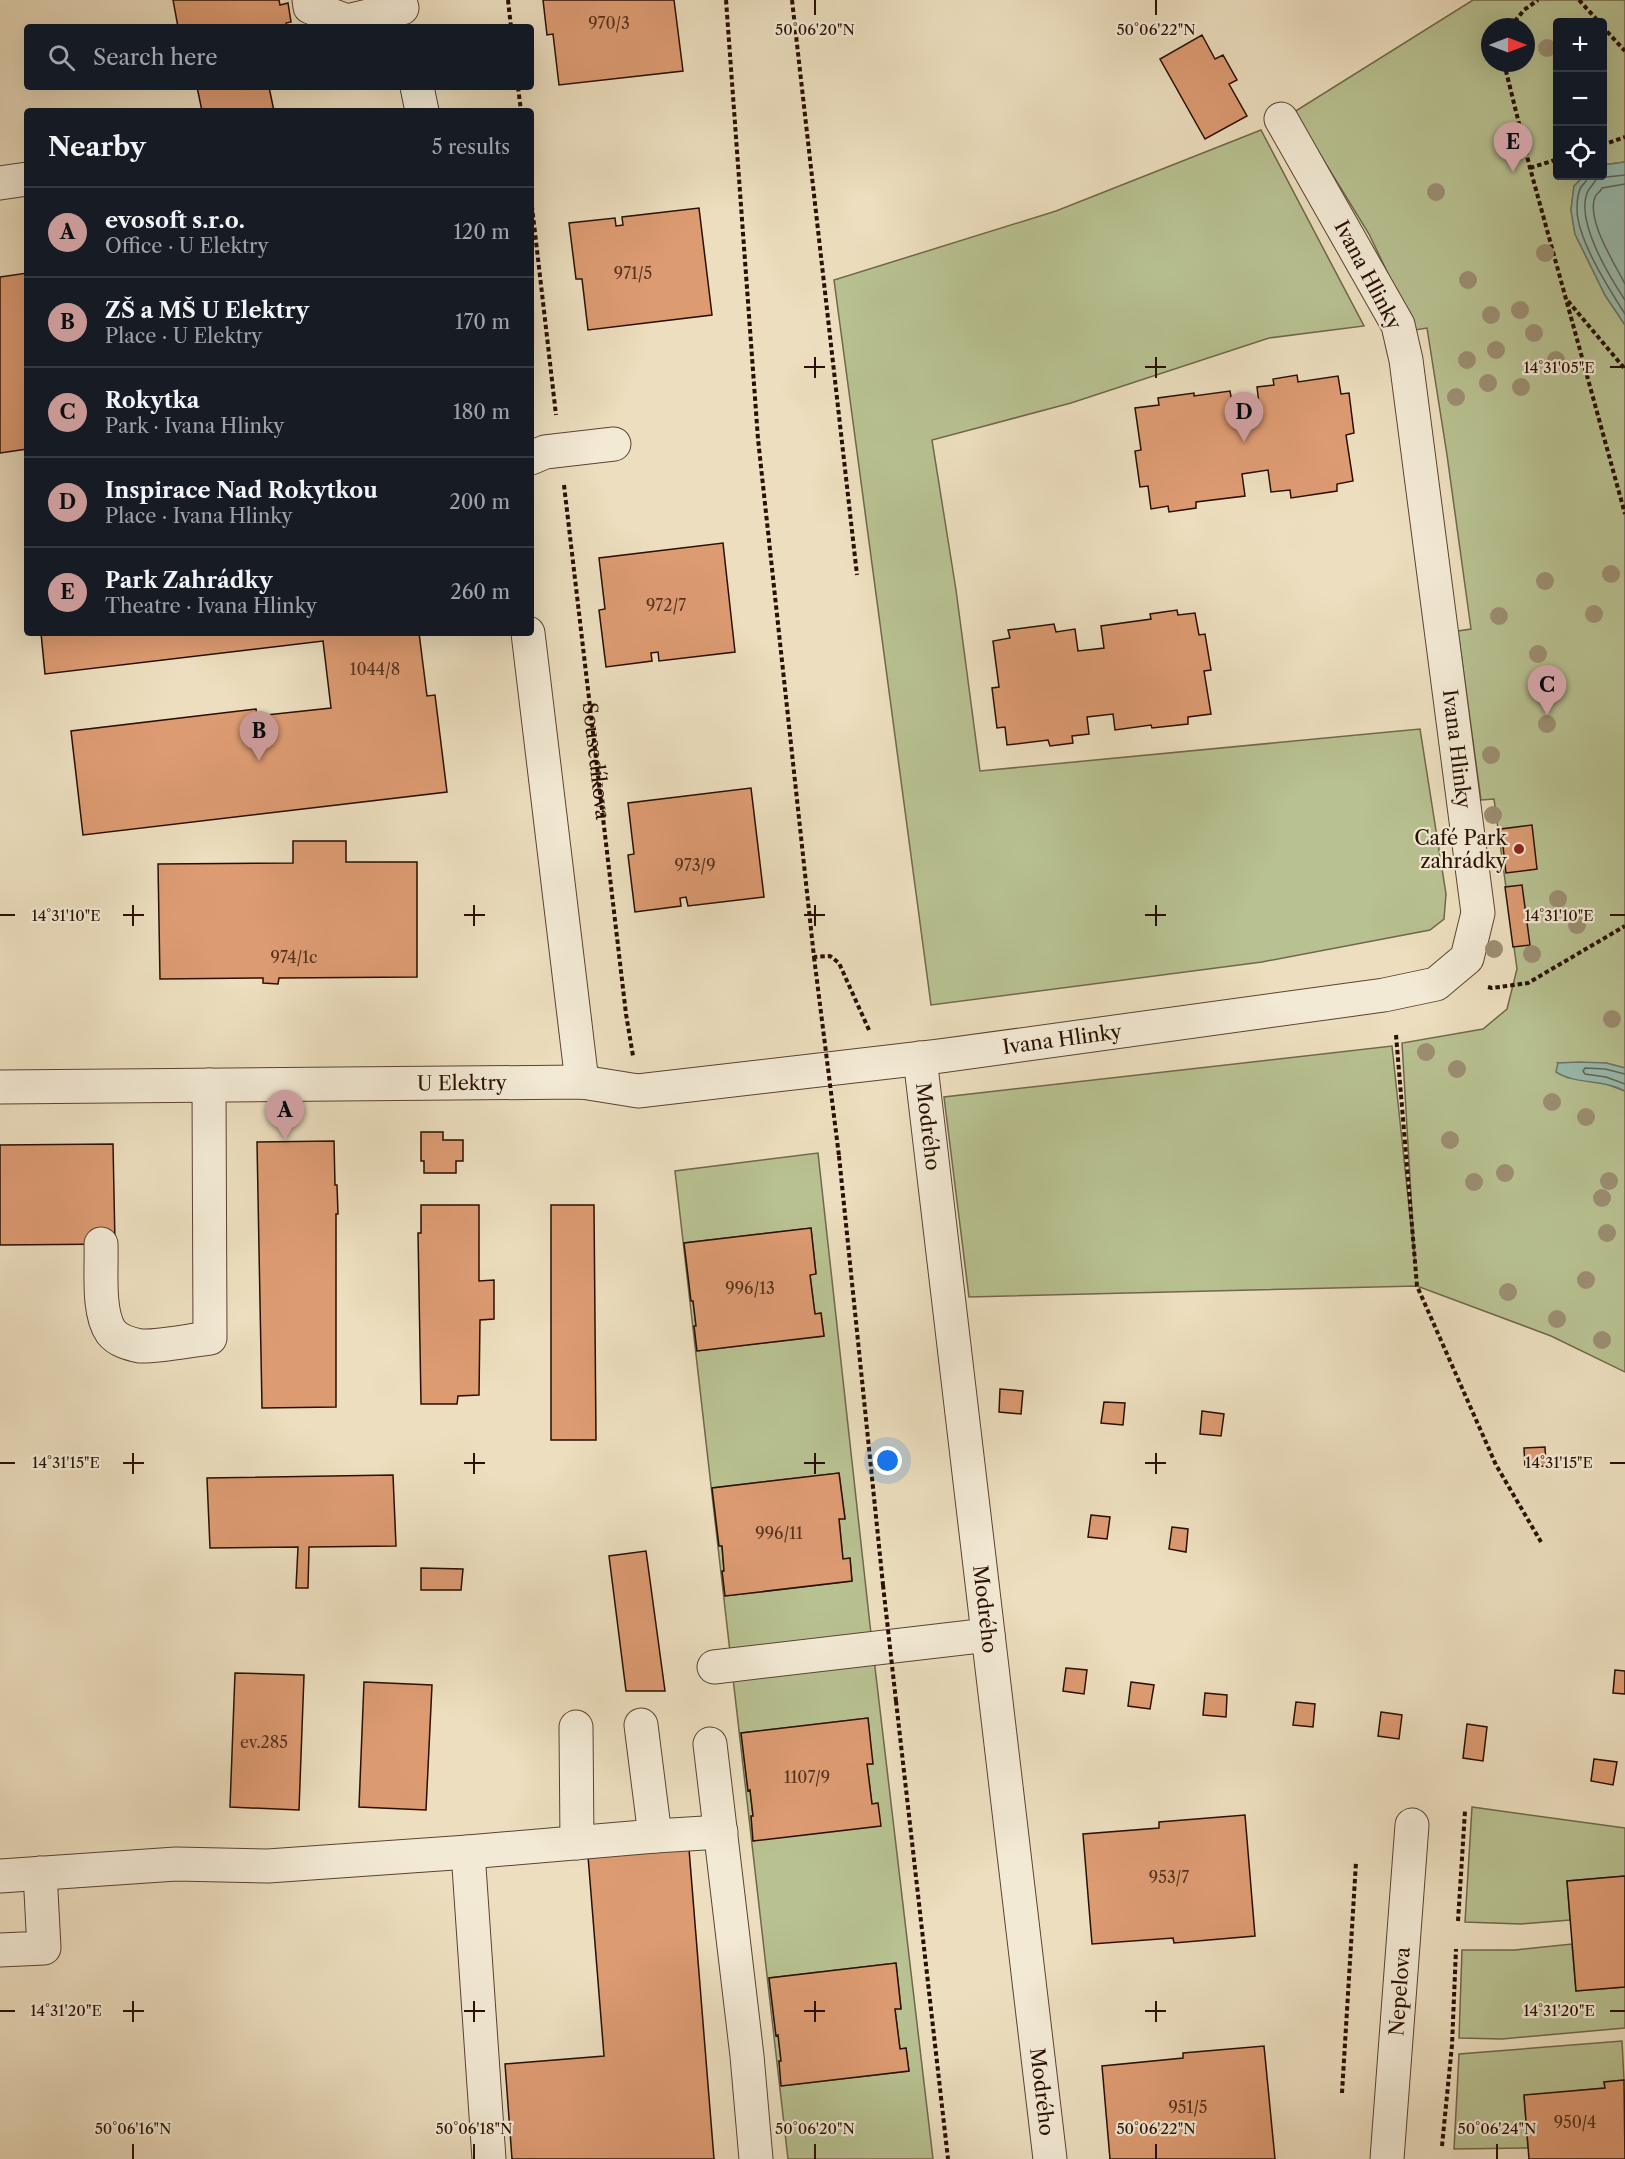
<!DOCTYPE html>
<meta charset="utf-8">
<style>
:root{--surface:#171b24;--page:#242831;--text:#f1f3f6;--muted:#9ea1a6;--line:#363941;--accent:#c59692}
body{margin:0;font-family:"Libre Caslon Text",serif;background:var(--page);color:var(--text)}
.controls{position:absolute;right:18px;top:18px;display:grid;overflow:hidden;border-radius:6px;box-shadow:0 6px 24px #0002}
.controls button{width:54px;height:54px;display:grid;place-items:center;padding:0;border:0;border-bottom:2px solid var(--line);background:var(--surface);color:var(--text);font:30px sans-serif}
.compass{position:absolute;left:1481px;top:18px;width:54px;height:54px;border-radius:50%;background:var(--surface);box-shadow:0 6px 24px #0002;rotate:90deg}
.you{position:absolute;left:888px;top:1461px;width:21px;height:21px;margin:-15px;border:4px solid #fff;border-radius:50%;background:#1a73e8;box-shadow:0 0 0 9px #1a73e833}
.badge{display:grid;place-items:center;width:39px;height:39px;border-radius:50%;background:var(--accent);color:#111;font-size:20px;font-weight:700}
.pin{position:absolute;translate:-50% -50px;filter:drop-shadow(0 2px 3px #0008)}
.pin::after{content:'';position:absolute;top:32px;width:21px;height:18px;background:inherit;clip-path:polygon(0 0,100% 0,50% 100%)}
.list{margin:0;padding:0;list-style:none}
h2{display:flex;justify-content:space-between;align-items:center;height:78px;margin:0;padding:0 24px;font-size:26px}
h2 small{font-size:20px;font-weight:400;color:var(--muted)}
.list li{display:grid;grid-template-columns:39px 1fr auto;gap:18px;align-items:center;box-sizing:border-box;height:90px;padding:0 24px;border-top:2px solid var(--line)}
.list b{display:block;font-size:22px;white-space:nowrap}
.list p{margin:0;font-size:20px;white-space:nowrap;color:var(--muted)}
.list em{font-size:20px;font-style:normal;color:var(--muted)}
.icon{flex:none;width:33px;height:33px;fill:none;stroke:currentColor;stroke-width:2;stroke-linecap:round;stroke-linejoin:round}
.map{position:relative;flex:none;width:1625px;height:2159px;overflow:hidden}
.search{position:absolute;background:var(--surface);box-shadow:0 6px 24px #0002;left:24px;top:24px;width:510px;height:66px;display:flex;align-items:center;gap:15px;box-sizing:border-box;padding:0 21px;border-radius:6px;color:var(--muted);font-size:22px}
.panel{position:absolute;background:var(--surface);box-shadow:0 6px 24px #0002;left:24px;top:108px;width:510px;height:528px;border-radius:6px}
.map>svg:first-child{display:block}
.green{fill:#b8c191;stroke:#70684a;stroke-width:1.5;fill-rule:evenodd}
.water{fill:#99bcaf;stroke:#6c776a;stroke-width:1.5}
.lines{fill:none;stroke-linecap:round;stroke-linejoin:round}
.shore{stroke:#616658;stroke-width:1.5}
.building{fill:#dd9b72;stroke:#290f02;stroke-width:1.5}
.minor-casing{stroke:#5a4331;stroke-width:35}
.path{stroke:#290f02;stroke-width:4;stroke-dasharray:4.5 3;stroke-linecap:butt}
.minor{stroke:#f3ead5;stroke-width:33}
.path-bridge{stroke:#290f02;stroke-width:4;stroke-dasharray:4.5 3;stroke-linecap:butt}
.tree{fill:#9c8e72}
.ticks{fill:none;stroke:#290f02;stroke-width:2}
.poi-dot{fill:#8f2418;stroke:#f3ead5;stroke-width:2}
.labels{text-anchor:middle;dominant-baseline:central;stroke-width:4.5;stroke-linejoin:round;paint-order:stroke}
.number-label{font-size:16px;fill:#56321e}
.street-label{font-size:20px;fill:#290f02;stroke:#f3ead5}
.poi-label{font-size:20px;fill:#290f02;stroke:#f3ead5;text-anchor:end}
.ticks-label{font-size:15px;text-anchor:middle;fill:#290f02;stroke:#f3ead5;stroke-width:4.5;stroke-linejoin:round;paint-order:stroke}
</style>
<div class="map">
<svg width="1625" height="2159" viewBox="0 0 1625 2159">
<rect width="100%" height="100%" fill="#ecdebe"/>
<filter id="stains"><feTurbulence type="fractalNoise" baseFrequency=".00333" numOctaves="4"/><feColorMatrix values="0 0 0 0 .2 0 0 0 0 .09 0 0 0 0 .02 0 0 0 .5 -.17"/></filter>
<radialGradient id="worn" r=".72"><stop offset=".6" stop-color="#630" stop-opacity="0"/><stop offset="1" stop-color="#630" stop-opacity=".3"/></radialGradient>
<!-- green -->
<path class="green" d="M1473 0H1625V162L1603 165 1602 22H1558V176H1584L1574 186 1571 210 1575 234 1605 295 1625 325V1068L1606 1063H1558L1586 1080 1604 1083 1625 1091V1372L1551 1336 1417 1286 969 1297 944 1097 1392 1046 1415 1263 1402 1043 1483 1029 1507 1009 1517 969 1494 799 1481 800 1458 631 1471 629 1447 455 1427 328 1415 330 1369 234 1294 112ZM1490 27H1526V63H1490Z
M1261 130 1364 326 1269 338 1071 403 932 440 956 590 980 771 1420 729 1446 894 1444 919 1430 930 1262 962 931 1005 834 280 1056 211Z
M818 1153 870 1625 933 2159H788L675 1171ZM811 1228 816 1273 810 1275 815 1314 821 1313 824 1336 697 1351 694 1327 696 1326 693 1301 691 1300 684 1243ZM839 1473 845 1518 839 1519 843 1559 850 1558 852 1581 725 1596 722 1572 724 1571 722 1546 719 1545 712 1488ZM868 1718 872 1764H867L872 1804 878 1803 754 1841 751 1817 753 1816 750 1790H748L741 1733ZM896 1963 901 2008 895 2009 900 2049 906 2048 909 2071 782 2086 779 2061H781L778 2035H776L769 1978Z
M1472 1807 1625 1828V1876L1567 1881 1570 1920 1521 1924 1465 1922Z
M1572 1944 1576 1991 1625 1987V2028L1502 2039 1459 2038 1462 1950H1515Z
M1622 2041 1624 2080 1604 2082 1605 2088 1524 2096 1528 2148 1454 2149 1459 2054Z"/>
<!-- water -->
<path class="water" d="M1625 162V325L1605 295 1575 234 1571 210 1574 186 1584 176H1602L1603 165Z
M1579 1062 1606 1063 1625 1068V1091C1604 1079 1576 1085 1556 1072L1558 1063Z"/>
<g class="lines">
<!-- shore -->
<path class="shore" d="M1625 175 1597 178C1594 184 1589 188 1587 193 1576 222 1609 276 1625 300
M1588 176C1587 182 1585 182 1581 187 1578 192 1577 203 1577 209 1577 239 1609 289 1625 314
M1625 184 1602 188C1601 191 1598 193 1596 195 1584 217 1615 264 1625 284
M1625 1074 1605 1069 1585 1068 1583 1071 1585 1074 1606 1077 1625 1084"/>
</g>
<!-- building -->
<path class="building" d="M173 0H279L280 5 288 3 291 22 286 23V27H178Z
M543 0H674L683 71 559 85 553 34 547 35Z
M1202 35 1215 59 1223 55 1237 80 1229 84 1247 116 1205 139 1160 59Z
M197 87H269L274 111H202Z
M699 208 712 315 588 330 582 279H576L569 223 615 218 616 226 623 225 622 217Z
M27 273V449L0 453V277Z
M1297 375 1298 382 1338 376 1341 394 1349 393 1354 433 1346 435 1353 481 1337 484V491L1291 498 1290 490 1271 492 1268 470 1242 474 1245 496 1196 502V508L1169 512 1168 506 1151 509 1148 486 1140 487 1135 451 1141 450 1135 408 1159 405 1158 398 1194 393V396L1230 391 1233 408 1259 404 1257 387 1274 385 1273 379Z
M723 543 735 652 659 661 658 652 651 653 652 661 606 667 599 610 605 609 599 558Z
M1177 610 1178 615 1195 613 1199 635 1205 634 1211 670 1204 671 1211 714 1188 717V724L1152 728 1151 725 1115 730 1113 714 1087 717 1089 734 1072 736 1073 743 1050 746 1048 740 1007 745 1005 727 997 728 992 688 999 687 993 641 1010 638 1008 630 1054 624 1056 632 1075 629 1078 651 1104 648 1101 626 1151 619 1150 614Z
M41 633H419L427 696 435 695 447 792 83 835 71 731 256 709 257 716 331 708 323 641 45 674Z
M751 788 764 897 688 906 686 897 680 898 681 906 635 912 628 855 634 854 628 803Z
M1532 825 1537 869 1506 873 1501 829Z
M293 841H346V862H417V977L279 978 278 984 263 983V978L160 979 158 864 293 863Z
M1522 885 1530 945 1513 947 1505 887Z
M421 1132H443V1140H463V1161H456V1173H424V1161H421Z
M334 1141 335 1185H337L338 1214H336V1407L262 1408 257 1142Z
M113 1144 115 1244 0 1245V1145Z
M421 1205H479V1281L494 1280V1319L480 1320 479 1395 458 1396 457 1404H421L418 1233H421Z
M551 1205H594L596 1440H551Z
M811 1228 816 1274 810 1275 815 1314 821 1313 824 1336 697 1351 694 1326H696L693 1301H691L684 1243Z
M1000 1389 1023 1391 1021 1414 999 1412Z
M1104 1402 1125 1403 1123 1425 1101 1423Z
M1202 1411 1224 1414 1221 1436 1200 1434Z
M1545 1447 1546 1466 1525 1467 1524 1448Z
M839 1473 845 1519H839L843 1559 850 1558 852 1581 725 1596 722 1571H724L722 1546H719L712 1488Z
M393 1475 396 1546 309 1547 308 1588H296L298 1547 210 1548 207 1478Z
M1091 1515 1110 1517 1107 1539 1088 1537Z
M1172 1527 1188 1529 1186 1552 1169 1549Z
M646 1551 665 1691H626L609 1556Z
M421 1568 463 1569 461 1590H421Z
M1066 1668 1087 1670 1084 1694 1063 1691Z
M1615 1670 1625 1671V1694L1613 1693Z
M235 1673 304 1675 299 1810 230 1807Z
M364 1682 432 1685 426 1810 359 1807Z
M1131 1682 1154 1685 1150 1709 1128 1706Z
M1205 1693 1227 1695 1226 1717 1203 1715Z
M1296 1702 1315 1704 1313 1727 1293 1725Z
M1381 1712 1402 1715 1399 1739 1378 1736Z
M868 1718 873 1764H867L872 1804 878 1803 881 1826 753 1841 751 1816H753L750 1790 748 1791 741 1733Z
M1467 1724 1487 1727 1483 1761 1463 1758Z
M1594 1759 1617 1762 1613 1785 1591 1781Z
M1245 1815 1255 1936 1174 1943 1173 1938 1092 1944 1083 1834 1159 1828V1822Z
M689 1849 714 2159H512L505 2064 604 2056 588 1856Z
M1625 1876V1987L1576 1991 1567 1881Z
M896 1963 901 2009H895L900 2049 906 2048 909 2071 781 2086 779 2061H781L778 2035 776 2036 769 1978Z
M1264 2046 1275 2159H1110L1102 2066 1183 2058V2053Z
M1624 2080 1625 2159H1529L1524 2095 1605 2088 1604 2082Z"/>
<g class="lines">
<!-- minor casing -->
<g class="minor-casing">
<g id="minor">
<path d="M309 0 310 7 347 21 402 8 400 0"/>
<path d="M417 87 422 111"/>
<path d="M0 183 27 179"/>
<path d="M531 458 545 452 614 444"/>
<path d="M528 633 582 1082"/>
<path id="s2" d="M920 1058 1050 2159"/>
<path id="s3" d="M0 1087 582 1082 638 1091 940 1056 1384 995 1436 984 1467 958 1478 913 1406 360 1398 325 1281 119"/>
<path d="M101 1244C102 1268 97 1312 111 1332 118 1341 130 1344 140 1346 157 1347 192 1340 210 1338L209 1085"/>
<path d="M714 1667 988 1635"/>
<path d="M576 1727 577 1843"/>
<path d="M710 1744 747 2056 756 2159"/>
<path d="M655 1836 721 1832"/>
<path d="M468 1852 489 2159"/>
<path d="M0 1876 176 1864 268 1866 468 1852 655 1836 641 1725"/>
<path d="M0 1950 44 1948 40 1873"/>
<path id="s4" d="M1387 2159 1412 1825"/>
</g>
</g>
<!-- path -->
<g class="path">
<path d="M508 0 511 27"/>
<path d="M726 0 758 439 814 957 830 956 839 963 869 1030"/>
<path d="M792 0 857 575"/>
<path d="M1579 0 1599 22"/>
<path d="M1602 26 1625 51"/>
<path d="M1510 27 1524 10 1538 0"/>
<path d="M1504 63 1530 168 1625 514"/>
<path d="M518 87 521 111"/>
<path d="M1602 145 1625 137"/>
<path d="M1530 168 1558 159"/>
<path d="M531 198 556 415"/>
<path d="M1568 301 1625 369"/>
<path id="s1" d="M564 485 626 1014 633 1056"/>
<path d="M1488 987 1492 988 1528 983 1625 926"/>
<path d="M1396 1035 1417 1286 1496 1465 1541 1542"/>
<path d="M839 1156 883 1585"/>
<path d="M896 1701 948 2159"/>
<path d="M1458 1921 1465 1811"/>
<path d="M1342 2093 1356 1862"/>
<path d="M1442 2146 1452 2045 1456 1949"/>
</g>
<!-- minor -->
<use href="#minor" class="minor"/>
<!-- path-bridge -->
<path class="path-bridge" d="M814 957 839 1156
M883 1585 896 1701"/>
</g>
<!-- trees -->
<g class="tree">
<circle cx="1547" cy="48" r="9"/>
<circle cx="1436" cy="192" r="9"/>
<circle cx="1545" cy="253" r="9"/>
<circle cx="1468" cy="280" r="9"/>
<circle cx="1520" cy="310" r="9"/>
<circle cx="1491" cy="315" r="9"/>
<circle cx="1534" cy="333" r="9"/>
<circle cx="1496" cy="350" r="9"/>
<circle cx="1467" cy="360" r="9"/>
<circle cx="1556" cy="360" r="9"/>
<circle cx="1488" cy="383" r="9"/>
<circle cx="1521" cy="387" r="9"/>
<circle cx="1456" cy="397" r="9"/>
<circle cx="1611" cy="574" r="9"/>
<circle cx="1545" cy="581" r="9"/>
<circle cx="1594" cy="614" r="9"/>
<circle cx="1499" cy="616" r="9"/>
<circle cx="1538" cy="654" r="9"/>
<circle cx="1547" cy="724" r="9"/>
<circle cx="1491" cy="755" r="9"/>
<circle cx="1493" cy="815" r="9"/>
<circle cx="1558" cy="899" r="9"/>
<circle cx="1577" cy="925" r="9"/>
<circle cx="1494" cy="949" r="9"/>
<circle cx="1532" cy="954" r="9"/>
<circle cx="1612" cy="1019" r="9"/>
<circle cx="1426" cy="1052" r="9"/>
<circle cx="1457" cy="1069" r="9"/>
<circle cx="1552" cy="1102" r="9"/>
<circle cx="1586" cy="1117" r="9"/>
<circle cx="1450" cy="1140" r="9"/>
<circle cx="1505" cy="1173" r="9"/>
<circle cx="1609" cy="1181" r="9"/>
<circle cx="1474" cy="1182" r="9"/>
<circle cx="1602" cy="1198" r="9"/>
<circle cx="1607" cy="1233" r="9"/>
<circle cx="1586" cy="1280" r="9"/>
<circle cx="1508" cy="1292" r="9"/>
<circle cx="1557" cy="1319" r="9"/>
<circle cx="1602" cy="1340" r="9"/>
</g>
<!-- ticks -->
<path class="ticks" d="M815 0V15M1156 0V15M815 357V378M1156 357V378M804 367H825M1145 367H1166M1610 367H1625M133 905V926M474 905V926M815 905V926M1156 905V926M0 915H15M123 915H144M464 915H485M804 915H825M1145 915H1166M1610 915H1625M133 1453V1474M474 1453V1474M815 1453V1474M1156 1453V1474M0 1463H15M123 1463H144M464 1463H485M804 1463H825M1145 1463H1166M1610 1463H1625M133 2001V2022M474 2001V2022M815 2001V2022M1156 2001V2022M0 2011H15M123 2011H144M464 2011H485M804 2011H825M1145 2011H1166M1610 2011H1625M133 2144V2159M474 2144V2159M815 2144V2159M1156 2144V2159M1497 2144V2159"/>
<!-- markers -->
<circle class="poi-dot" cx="1519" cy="849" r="6"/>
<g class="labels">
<!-- number labels -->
<g class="number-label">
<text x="609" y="23">970/3</text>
<text x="633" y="273">971/5</text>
<text x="666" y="605">972/7</text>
<text x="375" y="669">1044/8</text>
<text x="695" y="865">973/9</text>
<text x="294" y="957">974/1c</text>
<text x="750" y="1288">996/13</text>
<text x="779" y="1533">996/11</text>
<text x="264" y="1742">ev.285</text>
<text x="807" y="1777">1107/9</text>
<text x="1169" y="1877">953/7</text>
<text x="1188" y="2107">951/5</text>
<text x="1575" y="2122">950/4</text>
</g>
<!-- street labels -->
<g class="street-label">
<text transform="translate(1368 275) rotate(62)">Ivana Hlinky</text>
<text transform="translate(1457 749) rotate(83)">Ivana Hlinky</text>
<text stroke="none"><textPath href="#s1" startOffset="278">Sousedíkova</textPath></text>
<text stroke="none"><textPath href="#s3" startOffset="1066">Ivana Hlinky</textPath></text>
<text stroke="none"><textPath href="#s3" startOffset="462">U Elektry</textPath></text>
<text stroke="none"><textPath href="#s2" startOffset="69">Modrého</textPath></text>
<text stroke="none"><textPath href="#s2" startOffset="555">Modrého</textPath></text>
<text stroke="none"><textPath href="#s4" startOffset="168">Nepelova</textPath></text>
<text stroke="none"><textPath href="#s2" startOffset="1041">Modrého</textPath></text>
</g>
<!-- poi labels -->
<g class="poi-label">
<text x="1507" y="838">Café Park<tspan x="1507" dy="23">zahrádky</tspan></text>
</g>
</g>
<g class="ticks-label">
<text x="815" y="35">50°06'20"N</text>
<text x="1156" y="35">50°06'22"N</text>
<text x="1559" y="373">14°31'05"E</text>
<text x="66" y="921">14°31'10"E</text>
<text x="1559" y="921">14°31'10"E</text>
<text x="1559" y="1468">14°31'15"E</text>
<text x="66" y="1468">14°31'15"E</text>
<text x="66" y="2016">14°31'20"E</text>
<text x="1559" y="2016">14°31'20"E</text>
<text x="133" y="2134">50°06'16"N</text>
<text x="474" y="2134">50°06'18"N</text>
<text x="815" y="2134">50°06'20"N</text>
<text x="1156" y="2134">50°06'22"N</text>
<text x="1497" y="2134">50°06'24"N</text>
</g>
<rect width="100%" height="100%" filter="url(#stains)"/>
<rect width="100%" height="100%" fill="url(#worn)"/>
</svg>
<div class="controls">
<button>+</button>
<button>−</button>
<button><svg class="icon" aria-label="locate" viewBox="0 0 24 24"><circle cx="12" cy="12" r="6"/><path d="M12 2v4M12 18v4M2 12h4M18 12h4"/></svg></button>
</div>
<svg class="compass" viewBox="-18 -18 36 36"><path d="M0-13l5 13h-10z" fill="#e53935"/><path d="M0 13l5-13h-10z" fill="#9ea1a6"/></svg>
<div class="you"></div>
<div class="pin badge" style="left:285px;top:1140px">A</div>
<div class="pin badge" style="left:259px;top:761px">B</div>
<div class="pin badge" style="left:1547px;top:715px">C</div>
<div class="pin badge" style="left:1244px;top:442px">D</div>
<div class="pin badge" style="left:1513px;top:172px">E</div>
<div class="search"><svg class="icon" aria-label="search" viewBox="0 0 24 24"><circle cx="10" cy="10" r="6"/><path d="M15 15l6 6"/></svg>Search here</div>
<section class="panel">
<h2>Nearby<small>5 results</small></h2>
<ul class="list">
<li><span class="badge">A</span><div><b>evosoft s.r.o.</b><p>Office · U Elektry</p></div><em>120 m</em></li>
<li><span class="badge">B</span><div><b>ZŠ a MŠ U Elektry</b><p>Place · U Elektry</p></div><em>170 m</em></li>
<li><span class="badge">C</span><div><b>Rokytka</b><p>Park · Ivana Hlinky</p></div><em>180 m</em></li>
<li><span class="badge">D</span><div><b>Inspirace Nad Rokytkou</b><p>Place · Ivana Hlinky</p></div><em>200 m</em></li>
<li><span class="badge">E</span><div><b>Park Zahrádky</b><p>Theatre · Ivana Hlinky</p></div><em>260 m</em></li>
</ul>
</section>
</div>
